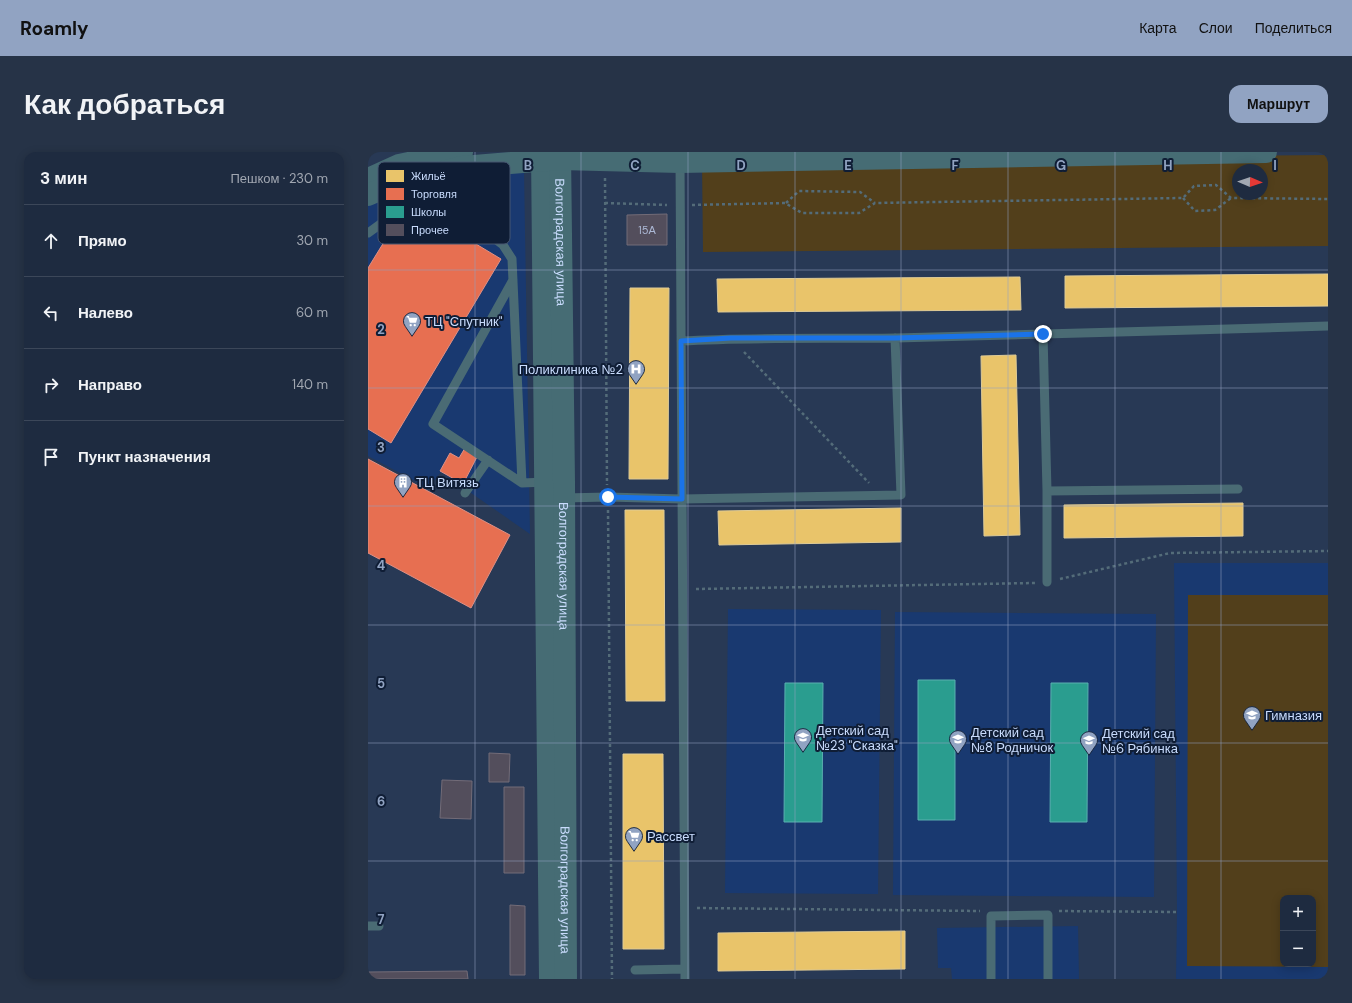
<!DOCTYPE html>
<html lang="ru">
<meta charset="utf-8">
<style>
:root{--surface:#1e2b40;--page:#263347;--text:#f1f3f6;--muted:#a1a7b1;--line:#3c4759;--accent:#91a3c2}
body{margin:0;font-family:"DM Sans",sans-serif;background:var(--page);color:var(--text)}
.controls{position:absolute;right:12px;bottom:12px;display:grid;overflow:hidden;border-radius:8px;box-shadow:0 2px 10px #0003}
.controls button{width:36px;height:36px;display:grid;place-items:center;padding:0;border:0;border-bottom:1px solid var(--line);background:var(--surface);color:var(--text);font:20px sans-serif}
.compass{position:absolute;left:864px;top:12px;width:36px;height:36px;border-radius:50%;background:var(--surface);box-shadow:0 2px 10px #0003;rotate:92deg}
.stop{position:absolute;width:12px;height:12px;margin:-9px;border:3px solid #1a73e8;border-radius:50%;background:#fff}
.stop.end{background:#1a73e8;border-color:#fff;box-shadow:0 1px 4px #0008}
.list{margin:0;padding:0;list-style:none}
h2{display:flex;justify-content:space-between;align-items:center;height:52px;margin:0;padding:0 16px;font-size:17px}
h2 small{font-size:13px;font-weight:400;color:var(--muted)}
.list li{display:grid;grid-template-columns:26px 1fr auto;gap:12px;align-items:center;box-sizing:border-box;height:72px;padding:0 16px;border-top:1px solid var(--line)}
.list b{display:block;font-size:15px;white-space:nowrap}
.list em{font-size:13px;font-style:normal;color:var(--muted)}
.icon{flex:none;width:22px;height:22px;fill:none;stroke:currentColor;stroke-width:2;stroke-linecap:round;stroke-linejoin:round}
.map{position:relative;flex:none;width:960px;height:827px;overflow:hidden;border-radius:12px}
header{display:flex;align-items:center;gap:24px;box-sizing:border-box;height:56px;padding:0 20px;background:var(--accent);color:#111}
header strong{font-size:19px}
nav{display:flex;gap:22px;margin-inline-start:auto;font-size:14px}
.intro{display:flex;align-items:center;justify-content:space-between;box-sizing:border-box;height:96px;padding:0 24px}
h1{margin:0;font-size:28px}
.button{padding:10px 18px;border-radius:12px;background:var(--accent);color:#111;font-size:14px;font-weight:700}
main{display:flex;gap:24px;padding:0 24px}
aside{flex:1;background:var(--surface);border-radius:12px;box-shadow:0 2px 10px #0003}
.map>svg:first-child{display:block}
.built{fill:#193970;fill-rule:evenodd}
.green{fill:#523f1b;fill-rule:evenodd}
.homes{fill:#e9c46a;stroke:#dfcb96}
.shops{fill:#e76f51;stroke:#de9085}
.schools{fill:#2a9d8f;stroke:#5ab0b0}
.building{fill:#534e5c;stroke:#736c78}
.lines{fill:none;stroke-linecap:round;stroke-linejoin:round}
.path{stroke:#546c79;stroke-width:2.5;stroke-dasharray:3 3;stroke-linecap:butt}
.service{stroke:#4a6b74;stroke-width:9}
.secondary{stroke:#466c74;stroke-width:22}
.route{stroke:#1a73e8;stroke-width:5}
.grid{fill:none;stroke:#91a3c2;stroke-width:1;stroke-opacity:0.55}
.labels{text-anchor:middle;dominant-baseline:central;stroke-width:4;stroke-linejoin:round;paint-order:stroke}
.number-label{font-size:11px;fill:#acb8d5}
.street-label{font-size:13px;fill:#c9dcfd;stroke:#0f1d35}
.poi-label{font-size:13px;fill:#c9dcfd;stroke:#0f1d35;text-anchor:start}
.key{fill:#0f1d35;stroke:#475671;stroke-width:1}
.key-label{font-size:11px;fill:#c9dcfd}
.grid-label{font-size:13px;text-anchor:middle;font-weight:bold;fill:#91a3c2;stroke:#0f1d35;stroke-width:4;stroke-linejoin:round;paint-order:stroke}
</style>
<header>
<strong>Roamly</strong>
<nav><a>Карта</a><a>Слои</a><a>Поделиться</a></nav>
</header>
<div class="intro"><h1>Как добраться</h1><a class="button">Маршрут</a></div>
<main>
<aside>
<h2>3 мин<small>Пешком · 230 m</small></h2>
<ul class="list">
<li><svg class="icon" aria-label="ahead" viewBox="0 0 24 24"><path d="M12 20V5M6 11l6-6 6 6"/></svg><div><b>Прямо</b></div><em>30 m</em></li>
<li><svg class="icon" aria-label="left" viewBox="0 0 24 24"><path d="M17 20v-9H6M10 6l-5 5 5 5"/></svg><div><b>Налево</b></div><em>60 m</em></li>
<li><svg class="icon" aria-label="right" viewBox="0 0 24 24"><path d="M7 20v-9h11M14 6l5 5-5 5"/></svg><div><b>Направо</b></div><em>140 m</em></li>
<li><svg class="icon" aria-label="arrive" viewBox="0 0 24 24"><path d="M6 21V4h12l-3 4 3 4H6"/></svg><div><b>Пункт назначения</b></div></li>
</ul>
</aside>
<div class="map">
<svg width="960" height="827" viewBox="0 0 960 827">
<rect width="100%" height="100%" fill="#283955"/>
<!-- built -->
<path class="built" d="M156 18 162 382 73 320 60 336 0 304V51L98 23Z
M806 411H960V827H808L809 760ZM915 746H945V812H915Z
M360 457 513 458 510 742 357 741Z
M527 460 788 462 786 745 525 743Z
M710 774 711 827H584L583 816H570L569 776Z"/>
<!-- green -->
<path class="green" d="M960 3V94L335 100 334 9ZM870 18H894V42H870Z
M820 443H960V815L819 814ZM915 746H945V812H915Z"/>
<!-- homes -->
<path class="homes" d="M960 122V154L697 156V124Z
M652 125 653 158 350 160 349 127Z
M262 136H301L300 327H261Z
M648 203 652 383 616 384 613 204Z
M875 351V384L696 386V353Z
M533 356V390L351 393 350 359Z
M257 358H296L297 549H258Z
M255 602H295L296 797H255Z
M537 779V817L350 819V781Z"/>
<!-- shops -->
<path class="shops" d="M78 74 133 107 23 291 0 277V116L24 77Z
M97 296 110 303 95 332 72 319 82 301 91 306Z
M0 307 142 383 103 456 0 401Z"/>
<!-- schools -->
<path class="schools" d="M550 528H587V668H550Z
M417 531H455L454 670H416Z
M683 531H720L719 670H682Z"/>
<!-- building -->
<path class="building" d="M299 62V93H259V63Z
M121 601 142 602 141 630H121Z
M74 628 104 629 103 667 72 666Z
M136 635H156V721H136Z
M142 753 157 754V823H142Z
M99 819 100 827H0V820Z"/>
<g class="lines">
<!-- path -->
<path class="path" d="M237 26 239 333
M815 46 827 59 847 58 863 46
M237 51 299 53
M418 51 431 39 492 40 507 51
M324 53 417 51 434 61H491L507 51 815 46 826 34 848 33 863 46 960 47
M376 200 501 331
M240 358 244 827
M692 427 802 401 960 399
M328 437 667 431
M329 756 612 759
M691 759 809 760"/>
<!-- service -->
<path class="service" d="M312 9 317 827
M0 81 18 68 60 57 98 65 135 93 144 107 154 331
M145 128 65 272 154 331 178 330
M675 182 679 339V430
M313 189C385 185 456 187 528 186 672 183 816 178 960 174
M679 339 870 337
M97 341 120 308
M195 346 240 345 314 347 533 343 527 186
M0 774H11
M267 818 317 817
M623 827V764L680 763V827"/>
<!-- secondary -->
<g class="secondary">
<path d="M174 0 182 827"/>
<path id="s1" d="M192 0 196 330 198 827"/>
<path d="M0 27 31 13 94 0"/>
<path d="M0 43 21 34 94 15 192 7 312 10 898 0"/>
</g>
</g>
<g class="lines">
<!-- route -->
<path class="route" d="M240 345 314 347 313 189 363 186H527L675 182"/>
</g>
<!-- grid -->
<path class="grid" d="M107 0V827M213 0V827M320 0V827M427 0V827M533 0V827M640 0V827M747 0V827M853 0V827M0 118H960M0 236H960M0 354H960M0 473H960M0 591H960M0 709H960"/>
<!-- icons -->
<defs>
<g id="supermarket-pin" transform="scale(0.9)"><path d="M0 17L-7.5 6A9.5 9.5 0 1 1 7.5 6Z" fill="#91a3c2" stroke="#0f1d35"/><path d="M-6-5.5h2.5l.6 2H6L4.5 2H-2.5L-4.4-4H-6ZM-1.5 3.2a1.3 1.3 0 1 0 .1 0ZM3 3.2a1.3 1.3 0 1 0 .1 0Z" fill="#fff"/></g>
<g id="hospital-pin" transform="scale(0.9)"><path d="M0 17L-7.5 6A9.5 9.5 0 1 1 7.5 6Z" fill="#91a3c2" stroke="#0f1d35"/><path d="M-5-5h3v3.5h4V-5h3V5h-3V1.5h-4V5h-3Z" fill="#fff"/></g>
<g id="building-pin" transform="scale(0.9)"><path d="M0 17L-7.5 6A9.5 9.5 0 1 1 7.5 6Z" fill="#91a3c2" stroke="#0f1d35"/><path d="M-4-6H4V6H1V3H-1V6H-4ZM-2.5-4.3h1.7v1.8h-1.7ZM.8-4.3h1.7v1.8H.8ZM-2.5-1h1.7V.8h-1.7ZM.8-1h1.7V.8H.8Z" fill="#fff"/></g>
<g id="school-pin" transform="scale(0.9)"><path d="M0 17L-7.5 6A9.5 9.5 0 1 1 7.5 6Z" fill="#91a3c2" stroke="#0f1d35"/><path d="M0-5L7-2L0 1L-7-2ZM-4 1L0 2.5L4 1V4Q0 6-4 4Z" fill="#fff"/></g>
</defs>
<g fill-rule="evenodd">
<use href="#supermarket-pin" x="44" y="169"/>
<use href="#hospital-pin" x="268" y="217"/>
<use href="#building-pin" x="35" y="330"/>
<use href="#school-pin" x="884" y="563"/>
<use href="#school-pin" x="435" y="585"/>
<use href="#school-pin" x="590" y="587"/>
<use href="#school-pin" x="721" y="588"/>
<use href="#supermarket-pin" x="266" y="684"/>
</g>
<g class="labels">
<!-- number labels -->
<g class="number-label">
<text x="279" y="78">15А</text>
</g>
<!-- street labels -->
<g class="street-label">
<text stroke="none"><textPath href="#s1" startOffset="90">Волгоградская улица</textPath></text>
<text stroke="none"><textPath href="#s1" startOffset="414">Волгоградская улица</textPath></text>
<text stroke="none"><textPath href="#s1" startOffset="738">Волгоградская улица</textPath></text>
</g>
<!-- poi labels -->
<g class="poi-label">
<text x="57" y="169">ТЦ "Спутник"</text>
<text x="255" y="217" text-anchor="end">Поликлиника №2</text>
<text x="48" y="330">ТЦ Витязь</text>
<text x="897" y="563">Гимназия</text>
<text x="448" y="578">Детский сад<tspan x="448" dy="15">№23 "Сказка"</tspan></text>
<text x="603" y="580">Детский сад<tspan x="603" dy="15">№8 Родничок</tspan></text>
<text x="734" y="581">Детский сад<tspan x="734" dy="15">№6 Рябинка</tspan></text>
<text x="279" y="684">Рассвет</text>
</g>
</g>
<!-- legend -->
<rect x="10" y="10" width="132" height="82" rx="6" class="key"/>
<rect x="18" y="18" width="18" height="12" fill="#e9c46a"/>
<rect x="18" y="36" width="18" height="12" fill="#e76f51"/>
<rect x="18" y="54" width="18" height="12" fill="#2a9d8f"/>
<rect x="18" y="72" width="18" height="12" fill="#534e5c"/>
<g class="key-label">
<text x="43" y="28">Жильё</text>
<text x="43" y="46">Торговля</text>
<text x="43" y="64">Школы</text>
<text x="43" y="82">Прочее</text>
</g>
<g class="grid-label">
<text x="160" y="18">B</text>
<text x="267" y="18">C</text>
<text x="373" y="18">D</text>
<text x="480" y="18">E</text>
<text x="587" y="18">F</text>
<text x="693" y="18">G</text>
<text x="800" y="18">H</text>
<text x="907" y="18">I</text>
<text x="13" y="182">2</text>
<text x="13" y="300">3</text>
<text x="13" y="418">4</text>
<text x="13" y="536">5</text>
<text x="13" y="654">6</text>
<text x="13" y="772">7</text>
</g>
</svg>
<div class="controls">
<button>+</button>
<button>−</button>
</div>
<svg class="compass" viewBox="-18 -18 36 36"><path d="M0-13l5 13h-10z" fill="#e53935"/><path d="M0 13l5-13h-10z" fill="#a1a7b1"/></svg>
<div class="stop" style="left:240px;top:345px"></div>
<div class="stop end" style="left:675px;top:182px"></div>
</div>
</main>
